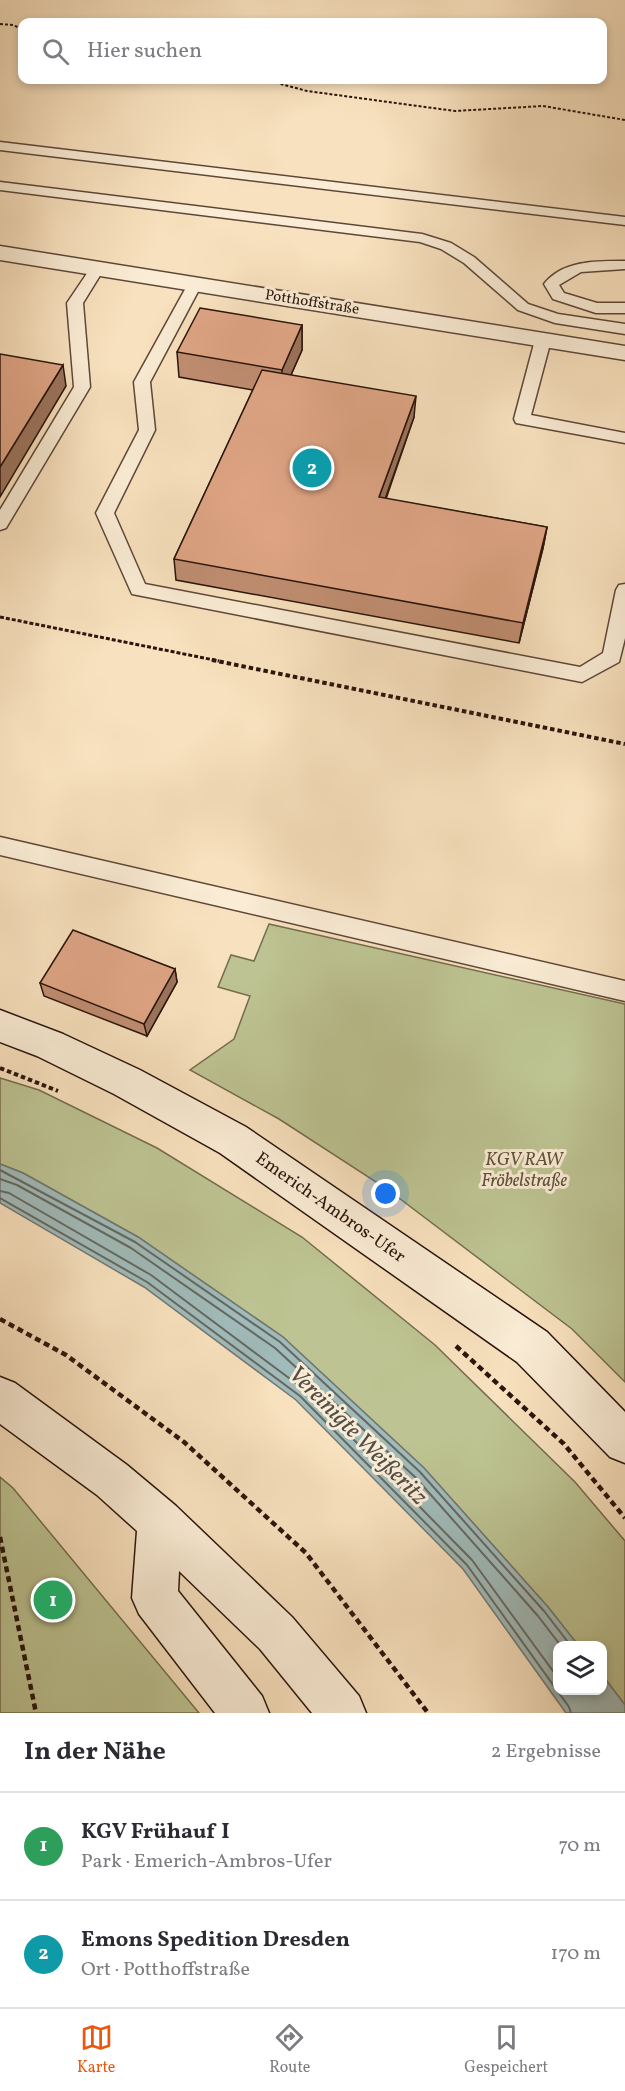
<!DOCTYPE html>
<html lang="de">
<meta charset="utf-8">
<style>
:root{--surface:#fff;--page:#f2f2f3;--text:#2b2b33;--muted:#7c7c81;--line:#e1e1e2;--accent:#ea580c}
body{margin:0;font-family:Vollkorn,serif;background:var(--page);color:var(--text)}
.controls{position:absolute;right:18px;bottom:18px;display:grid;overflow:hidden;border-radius:12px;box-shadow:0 3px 9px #0003}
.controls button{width:54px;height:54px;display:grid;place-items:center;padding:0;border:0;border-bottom:2px solid var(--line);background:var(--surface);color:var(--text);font:30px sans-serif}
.you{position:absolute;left:386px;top:1194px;width:21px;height:21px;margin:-15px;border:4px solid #fff;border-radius:50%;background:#1a73e8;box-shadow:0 0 0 9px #1a73e833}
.badge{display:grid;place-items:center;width:39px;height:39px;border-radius:50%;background:var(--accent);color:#fff;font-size:20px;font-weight:700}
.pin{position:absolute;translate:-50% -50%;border:3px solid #fff;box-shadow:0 2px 6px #0006}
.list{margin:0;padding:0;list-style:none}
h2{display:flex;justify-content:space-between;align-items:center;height:78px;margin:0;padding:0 24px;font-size:26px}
h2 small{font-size:20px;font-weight:400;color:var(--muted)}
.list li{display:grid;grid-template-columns:39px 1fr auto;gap:18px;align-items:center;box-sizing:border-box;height:108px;padding:0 24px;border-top:2px solid var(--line)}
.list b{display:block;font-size:22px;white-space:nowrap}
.list p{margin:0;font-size:20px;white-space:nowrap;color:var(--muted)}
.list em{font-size:20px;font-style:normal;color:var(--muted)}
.icon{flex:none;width:33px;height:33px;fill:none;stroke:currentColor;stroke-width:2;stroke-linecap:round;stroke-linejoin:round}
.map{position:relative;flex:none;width:625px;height:1713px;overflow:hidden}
.search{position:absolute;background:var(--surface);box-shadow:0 3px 9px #0003;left:18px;right:18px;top:18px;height:66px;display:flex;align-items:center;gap:15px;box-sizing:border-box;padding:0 21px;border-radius:12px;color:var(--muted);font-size:22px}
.sheet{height:294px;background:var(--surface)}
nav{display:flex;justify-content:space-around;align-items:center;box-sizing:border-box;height:84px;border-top:2px solid var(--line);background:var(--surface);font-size:16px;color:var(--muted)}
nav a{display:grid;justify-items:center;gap:3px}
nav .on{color:var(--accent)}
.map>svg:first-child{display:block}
.green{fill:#bdc392;stroke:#746c4e;stroke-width:1.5}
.water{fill:#a0bbba;stroke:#717874;stroke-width:1.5}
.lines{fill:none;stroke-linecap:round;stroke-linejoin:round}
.shore{stroke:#656862;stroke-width:2}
.lane-casing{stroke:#5e4738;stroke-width:3}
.street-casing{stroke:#5e4738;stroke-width:3}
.secondary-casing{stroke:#2a140b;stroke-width:3}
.path-far3{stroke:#2a140b;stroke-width:2;stroke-dasharray:3 2;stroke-linecap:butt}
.path-far2{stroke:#2a140b;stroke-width:3;stroke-dasharray:4 2;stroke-linecap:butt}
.path-far1{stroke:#2a140b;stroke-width:4;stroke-dasharray:4.5 3;stroke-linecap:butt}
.path{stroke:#2a140b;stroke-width:4.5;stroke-dasharray:6 4;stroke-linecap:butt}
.lane{fill:#faecd5;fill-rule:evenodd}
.street{fill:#faecd5;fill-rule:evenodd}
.secondary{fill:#faecd5;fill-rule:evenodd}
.wall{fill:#c08e72;stroke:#2a140b;stroke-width:1.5}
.shaded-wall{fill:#9c745d;stroke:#2a140b;stroke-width:1.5}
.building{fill:#dfa585;stroke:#2a140b;stroke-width:1.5}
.labels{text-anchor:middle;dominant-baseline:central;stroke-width:6;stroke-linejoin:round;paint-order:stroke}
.far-street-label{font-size:15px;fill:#2a140b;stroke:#faecd5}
.park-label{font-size:18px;font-style:italic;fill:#5d513a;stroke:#faecd5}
.street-label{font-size:18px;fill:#2a140b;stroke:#faecd5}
.near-water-label{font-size:24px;font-style:italic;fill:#534e48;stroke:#faecd5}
</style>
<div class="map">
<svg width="625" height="1713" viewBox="0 0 625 1713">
<rect width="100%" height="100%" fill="#f8e1be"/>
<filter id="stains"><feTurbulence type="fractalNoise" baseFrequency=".00333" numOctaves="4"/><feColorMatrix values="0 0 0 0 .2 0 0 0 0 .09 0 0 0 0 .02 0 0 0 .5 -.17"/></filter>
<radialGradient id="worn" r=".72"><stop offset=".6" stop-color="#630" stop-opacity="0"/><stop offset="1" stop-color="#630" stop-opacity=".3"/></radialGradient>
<!-- green -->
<path class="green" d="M269 924 625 1004V1382L572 1329 387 1189 279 1119 190 1070 234 1039 250 996 218 987 231 955 254 961Z
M0 1078 39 1090 157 1148 302 1237 435 1345 575 1482 625 1541V1705L603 1676 602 1646 578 1645 548 1607 424 1468 283 1337 138 1237 23 1173 0 1164Z
M0 1477 13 1488 199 1713H0Z"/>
<!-- water -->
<path class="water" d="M0 1164 23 1173 138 1237 283 1337 424 1468 548 1607 578 1645 558 1646V1690H602L603 1676 625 1705V1713H566L463 1569 296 1400 144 1287 0 1203Z"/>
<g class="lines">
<!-- shore -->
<path class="shore" d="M0 1170 135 1242 280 1342 420 1472 544 1611 571 1646
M0 1179 17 1185 131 1248 275 1348 415 1477 538 1616 561 1646
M0 1191 9 1193 151 1275 305 1390 472 1560 558 1678
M0 1198 147 1282 300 1396 467 1565 569 1707 571 1713"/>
<!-- lane casing -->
<g class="lane-casing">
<path id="lane" d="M0 142 625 217V225L0 150Z
M0 182 422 234 451 243 474 257 528 304 558 314 625 324V334L555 323 518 310 464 263 441 249 420 242 0 190Z
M625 261V269L581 272 559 285 564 293 597 303H625V313H596L553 299 544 284C563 260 597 261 625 261Z
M97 265 104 269 83 303 90 387 6 528 0 530V510L74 387 67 303 92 266Z
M195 280 202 284 150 382 155 430 114 513 145 584 580 667 603 653 616 590 619 585 625 584V638L619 662 582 682 132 594 96 513 139 430 134 382 188 284Z
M543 335 551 340 531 415 625 433V443L516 423 514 419 535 340Z
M0 837 625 981V1001L0 855Z"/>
</g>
<!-- street casing -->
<g class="street-casing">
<path id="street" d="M0 246 625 346V360L0 260Z"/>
</g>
<!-- secondary casing -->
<g class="secondary-casing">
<path id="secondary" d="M0 1010 63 1034 140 1070 246 1127 547 1332 625 1412V1463L610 1457 517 1362 220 1153 114 1094 37 1056 0 1042Z
M0 1377 15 1383 127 1465 176 1506 292 1617 359 1696 366 1713H312L260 1649 179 1571 178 1591 262 1696 269 1713H215L139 1614 132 1598 137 1531 97 1495 0 1424Z"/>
</g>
<!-- path-far3 -->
<path class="path-far3" d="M0 24 13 25 22 29
M266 80 307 91 455 111 543 106 625 120"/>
<!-- path-far2 -->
<path class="path-far2" d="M0 617 219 661"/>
<!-- path-far1 -->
<path class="path-far1" d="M212 660 625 744
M0 1068 58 1091"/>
<!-- path -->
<path class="path" d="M0 1319 66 1355 184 1442 306 1553 428 1713
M456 1346 564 1444 625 1518
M0 1537 36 1713"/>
<!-- lane -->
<use href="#lane" class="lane"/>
<!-- street -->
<use href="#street" class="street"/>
<!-- secondary -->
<use href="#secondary" class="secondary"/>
</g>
<!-- wall -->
<path class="wall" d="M302 325V350L291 375 414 417 386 499 547 527 543 548 519 643 176 580 174 559 253 390 179 377 177 352Z
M175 969 177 982 147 1036 44 996 40 983Z"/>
<!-- shaded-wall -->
<path class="shaded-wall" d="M302 325V350L282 395V370Z
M63 365 66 386 0 497V467Z
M416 396 414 417 378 519 379 497Z
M547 527 543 548 519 643 523 623Z
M175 969 177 982 147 1036 144 1024Z"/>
<!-- building -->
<path class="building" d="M200 308 302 325 282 370 177 352Z
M0 354 63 365 0 467Z
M262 370 416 396 379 497 547 527 523 623 174 559Z
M73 930 175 969 144 1024 40 983Z"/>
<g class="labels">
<!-- far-street labels -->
<g class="far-street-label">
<text transform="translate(312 303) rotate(9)">Potthoffstraße</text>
</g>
<!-- park labels -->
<g class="park-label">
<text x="524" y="1160">KGV RAW<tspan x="524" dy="21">Fröbelstraße</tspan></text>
</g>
<!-- street labels -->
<g class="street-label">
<text transform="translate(330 1208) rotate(35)">Emerich-Ambros-Ufer</text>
</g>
<!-- near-water labels -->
<g class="near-water-label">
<text transform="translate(357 1436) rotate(45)">Vereinigte Weißeritz</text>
</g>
</g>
<rect width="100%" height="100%" filter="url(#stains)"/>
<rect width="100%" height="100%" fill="url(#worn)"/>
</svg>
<div class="controls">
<button><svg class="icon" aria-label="layers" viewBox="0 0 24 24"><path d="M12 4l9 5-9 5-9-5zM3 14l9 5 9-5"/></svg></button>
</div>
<div class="you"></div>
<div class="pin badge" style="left:53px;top:1600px;background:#2e9e5b">1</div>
<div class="pin badge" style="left:312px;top:468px;background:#0f9aa8">2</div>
<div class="search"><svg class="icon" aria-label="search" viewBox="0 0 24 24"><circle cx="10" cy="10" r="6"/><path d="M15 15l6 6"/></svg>Hier suchen</div>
</div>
<section class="sheet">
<h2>In der Nähe<small>2 Ergebnisse</small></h2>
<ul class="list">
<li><span class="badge" style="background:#2e9e5b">1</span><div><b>KGV Frühauf I</b><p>Park · Emerich-Ambros-Ufer</p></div><em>70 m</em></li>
<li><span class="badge" style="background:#0f9aa8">2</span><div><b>Emons Spedition Dresden</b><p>Ort · Potthoffstraße</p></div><em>170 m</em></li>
</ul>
</section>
<nav>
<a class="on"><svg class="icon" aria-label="map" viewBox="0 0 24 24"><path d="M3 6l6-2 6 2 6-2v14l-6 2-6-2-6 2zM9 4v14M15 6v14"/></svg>Karte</a>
<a><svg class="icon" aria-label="directions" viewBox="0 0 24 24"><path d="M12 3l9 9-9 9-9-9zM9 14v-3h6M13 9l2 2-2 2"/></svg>Route</a>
<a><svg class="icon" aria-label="saved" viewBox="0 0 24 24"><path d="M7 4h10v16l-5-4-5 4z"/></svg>Gespeichert</a>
</nav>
